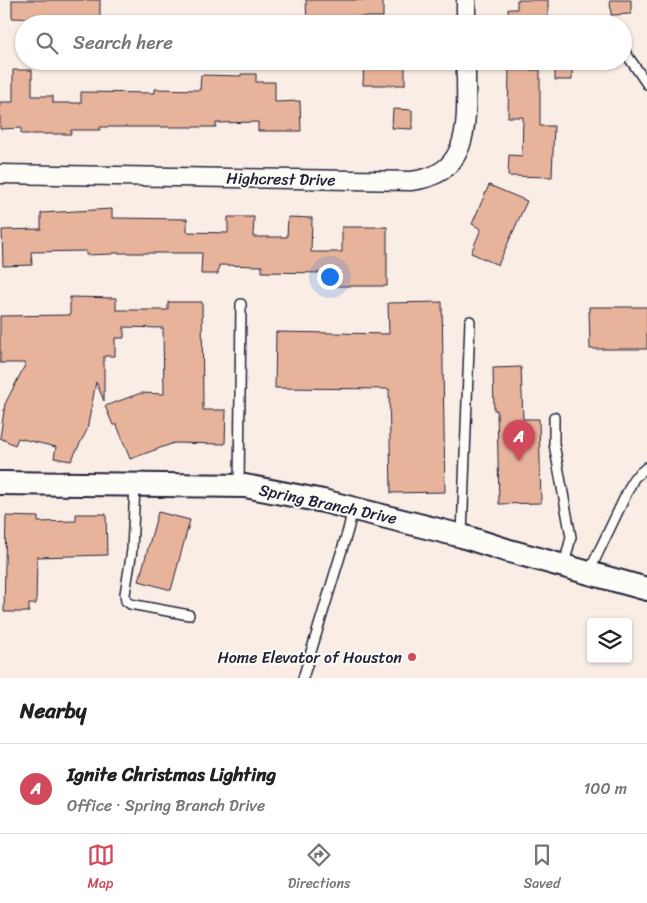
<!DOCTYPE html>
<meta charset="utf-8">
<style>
:root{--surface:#fff;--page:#f6f6f6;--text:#202124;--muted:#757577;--line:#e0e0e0;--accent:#d1495b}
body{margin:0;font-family:Sriracha,sans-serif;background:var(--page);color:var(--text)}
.controls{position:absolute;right:15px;bottom:15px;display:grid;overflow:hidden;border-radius:5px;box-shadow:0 1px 4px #0004}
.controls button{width:45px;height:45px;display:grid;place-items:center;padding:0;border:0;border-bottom:1px solid var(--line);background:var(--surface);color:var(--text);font:25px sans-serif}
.you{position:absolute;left:329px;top:276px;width:18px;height:18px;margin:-12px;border:4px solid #fff;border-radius:50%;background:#1a73e8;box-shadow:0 0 0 8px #1a73e833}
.badge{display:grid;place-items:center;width:32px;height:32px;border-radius:50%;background:var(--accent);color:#fff;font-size:16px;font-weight:700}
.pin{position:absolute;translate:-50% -41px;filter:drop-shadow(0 1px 2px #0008)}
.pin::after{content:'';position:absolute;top:26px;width:18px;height:15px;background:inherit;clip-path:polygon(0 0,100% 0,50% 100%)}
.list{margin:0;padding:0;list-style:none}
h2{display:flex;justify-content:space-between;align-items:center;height:65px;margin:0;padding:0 20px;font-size:21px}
h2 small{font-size:16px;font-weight:400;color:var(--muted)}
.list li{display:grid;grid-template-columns:32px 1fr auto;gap:15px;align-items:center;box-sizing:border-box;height:90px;padding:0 20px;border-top:1px solid var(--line)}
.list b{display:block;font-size:19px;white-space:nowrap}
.list p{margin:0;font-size:16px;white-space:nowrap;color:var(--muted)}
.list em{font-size:16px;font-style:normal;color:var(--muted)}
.icon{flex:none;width:28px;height:28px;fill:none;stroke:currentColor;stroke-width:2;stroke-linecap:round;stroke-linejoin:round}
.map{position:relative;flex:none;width:647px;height:678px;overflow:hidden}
.search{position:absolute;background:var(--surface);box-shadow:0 1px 4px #0004;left:15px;right:15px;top:15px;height:55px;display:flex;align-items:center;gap:12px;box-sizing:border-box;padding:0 18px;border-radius:28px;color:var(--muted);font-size:19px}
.sheet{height:155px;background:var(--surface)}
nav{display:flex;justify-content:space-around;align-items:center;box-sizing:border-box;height:70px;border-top:1px solid var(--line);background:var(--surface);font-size:14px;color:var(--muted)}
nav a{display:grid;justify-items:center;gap:2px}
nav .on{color:var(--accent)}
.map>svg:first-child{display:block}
.building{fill:#e8b39b;stroke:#22223b}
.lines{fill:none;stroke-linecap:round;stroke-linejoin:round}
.service-casing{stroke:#22223b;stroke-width:12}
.minor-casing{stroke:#22223b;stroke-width:21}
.tertiary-casing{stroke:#22223b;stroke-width:26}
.service{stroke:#fdfcf7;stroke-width:9}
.minor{stroke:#fdfcf7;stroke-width:18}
.tertiary{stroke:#fdfcf7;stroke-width:22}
.poi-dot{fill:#d1495b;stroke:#fdfcf7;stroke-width:2}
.labels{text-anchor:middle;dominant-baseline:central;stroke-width:4;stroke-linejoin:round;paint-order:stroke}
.street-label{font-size:16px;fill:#22223b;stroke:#fdfcf7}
.poi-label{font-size:16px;fill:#22223b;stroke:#fdfcf7;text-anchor:end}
</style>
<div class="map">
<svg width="647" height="678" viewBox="0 0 647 678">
<rect width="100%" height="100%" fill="#f9ede5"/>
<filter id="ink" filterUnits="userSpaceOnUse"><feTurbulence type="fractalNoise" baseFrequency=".02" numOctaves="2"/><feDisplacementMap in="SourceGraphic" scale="10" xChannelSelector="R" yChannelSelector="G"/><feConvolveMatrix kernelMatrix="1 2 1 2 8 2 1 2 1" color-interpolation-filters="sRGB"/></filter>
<g filter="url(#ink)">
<!-- building -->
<path class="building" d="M12 0H100V24H79V20L12 18Z
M306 0H383V17H330L331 24H307Z
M517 0H548V24H509L508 9H517Z
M610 0H631V14L611 15Z
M364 61H405V85H363Z
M555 61H572V80H555Z
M13 70H32V96H53V103H81V92L155 93V89L200 90 201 75 241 76V74H256V82H275V102L300 101 301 131H258V122L216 123V127H100V130H71V134H21V128L0 129V102H13Z
M509 70H540V126H554L552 177 508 176 509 155 522 156 523 117H508Z
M393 109 412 110V129L392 128Z
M489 185 527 201 498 265 471 253 481 229 472 224Z
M112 209V218L187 219V232L228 233V217H254L253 237H287L288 217 312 218 311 252H342V227H387V286H327V273L262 272V266L219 265 218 274H201L202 253H113V254L86 255V251L31 252 32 265 3 266 2 230 41 229V213Z
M70 297 116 298V310H168V302H202L203 410H226L225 444 174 443 130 459 117 425H113L105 406 141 393 164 394 163 328 124 327V338H115V356H104V401L96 382 87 430 71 461 54 458 56 447 18 438 15 445 0 438 5 404 26 363H0V316L70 315Z
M442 302 445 492 391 493 389 389 275 388 276 332 389 334 388 303Z
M589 307H647V349H590Z
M521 367 523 419H539L541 503 499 504 497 410H494L493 368Z
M158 512 190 520 171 590 139 581Z
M76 514H106L107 555 37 557 36 604H29V612H4L6 516 38 517V522L76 521Z"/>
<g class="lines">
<!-- service casing -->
<g class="service-casing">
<path id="service" d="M623 49 647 84
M554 417V444L571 537 564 565
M135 485 132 550 125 594 126 601 130 604 189 615
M239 486 241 304
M462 535 470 321
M589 572 634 478 647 467
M303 678 348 530 353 508"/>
</g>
<!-- minor casing -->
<g class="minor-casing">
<path id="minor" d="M466 24V0
M0 174 411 181C477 174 465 112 466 61"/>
</g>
<!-- tertiary casing -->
<g class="tertiary-casing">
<path id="tertiary" d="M0 483 245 486 323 501 462 536 506 550 647 589"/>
</g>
<!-- service -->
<use href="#service" class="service"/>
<!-- minor -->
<use href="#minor" class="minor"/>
<!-- tertiary -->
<use href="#tertiary" class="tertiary"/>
</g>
</g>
<!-- markers -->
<circle class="poi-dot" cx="412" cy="657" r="5"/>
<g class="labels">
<!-- street labels -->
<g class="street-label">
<text transform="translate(281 179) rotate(1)">Highcrest Drive</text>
<text transform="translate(328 504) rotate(12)">Spring Branch Drive</text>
</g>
<!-- poi labels -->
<g class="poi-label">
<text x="402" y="657">Home Elevator of Houston</text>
</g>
</g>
</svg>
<div class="controls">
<button><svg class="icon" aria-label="layers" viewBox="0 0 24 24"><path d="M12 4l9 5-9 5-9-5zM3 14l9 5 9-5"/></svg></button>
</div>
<div class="you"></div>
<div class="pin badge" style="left:519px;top:461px">A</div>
<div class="search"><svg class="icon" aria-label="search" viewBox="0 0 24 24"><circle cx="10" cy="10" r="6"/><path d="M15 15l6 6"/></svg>Search here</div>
</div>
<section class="sheet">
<h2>Nearby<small></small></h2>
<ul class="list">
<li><span class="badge">A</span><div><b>Ignite Christmas Lighting</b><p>Office · Spring Branch Drive</p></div><em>100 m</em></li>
</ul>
</section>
<nav>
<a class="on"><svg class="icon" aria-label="map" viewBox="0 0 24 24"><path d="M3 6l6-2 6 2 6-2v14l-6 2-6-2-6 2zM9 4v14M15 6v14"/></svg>Map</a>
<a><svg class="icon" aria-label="directions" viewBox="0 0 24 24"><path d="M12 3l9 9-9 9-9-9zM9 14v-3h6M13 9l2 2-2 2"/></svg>Directions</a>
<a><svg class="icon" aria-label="saved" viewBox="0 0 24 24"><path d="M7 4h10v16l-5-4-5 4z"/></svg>Saved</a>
</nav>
